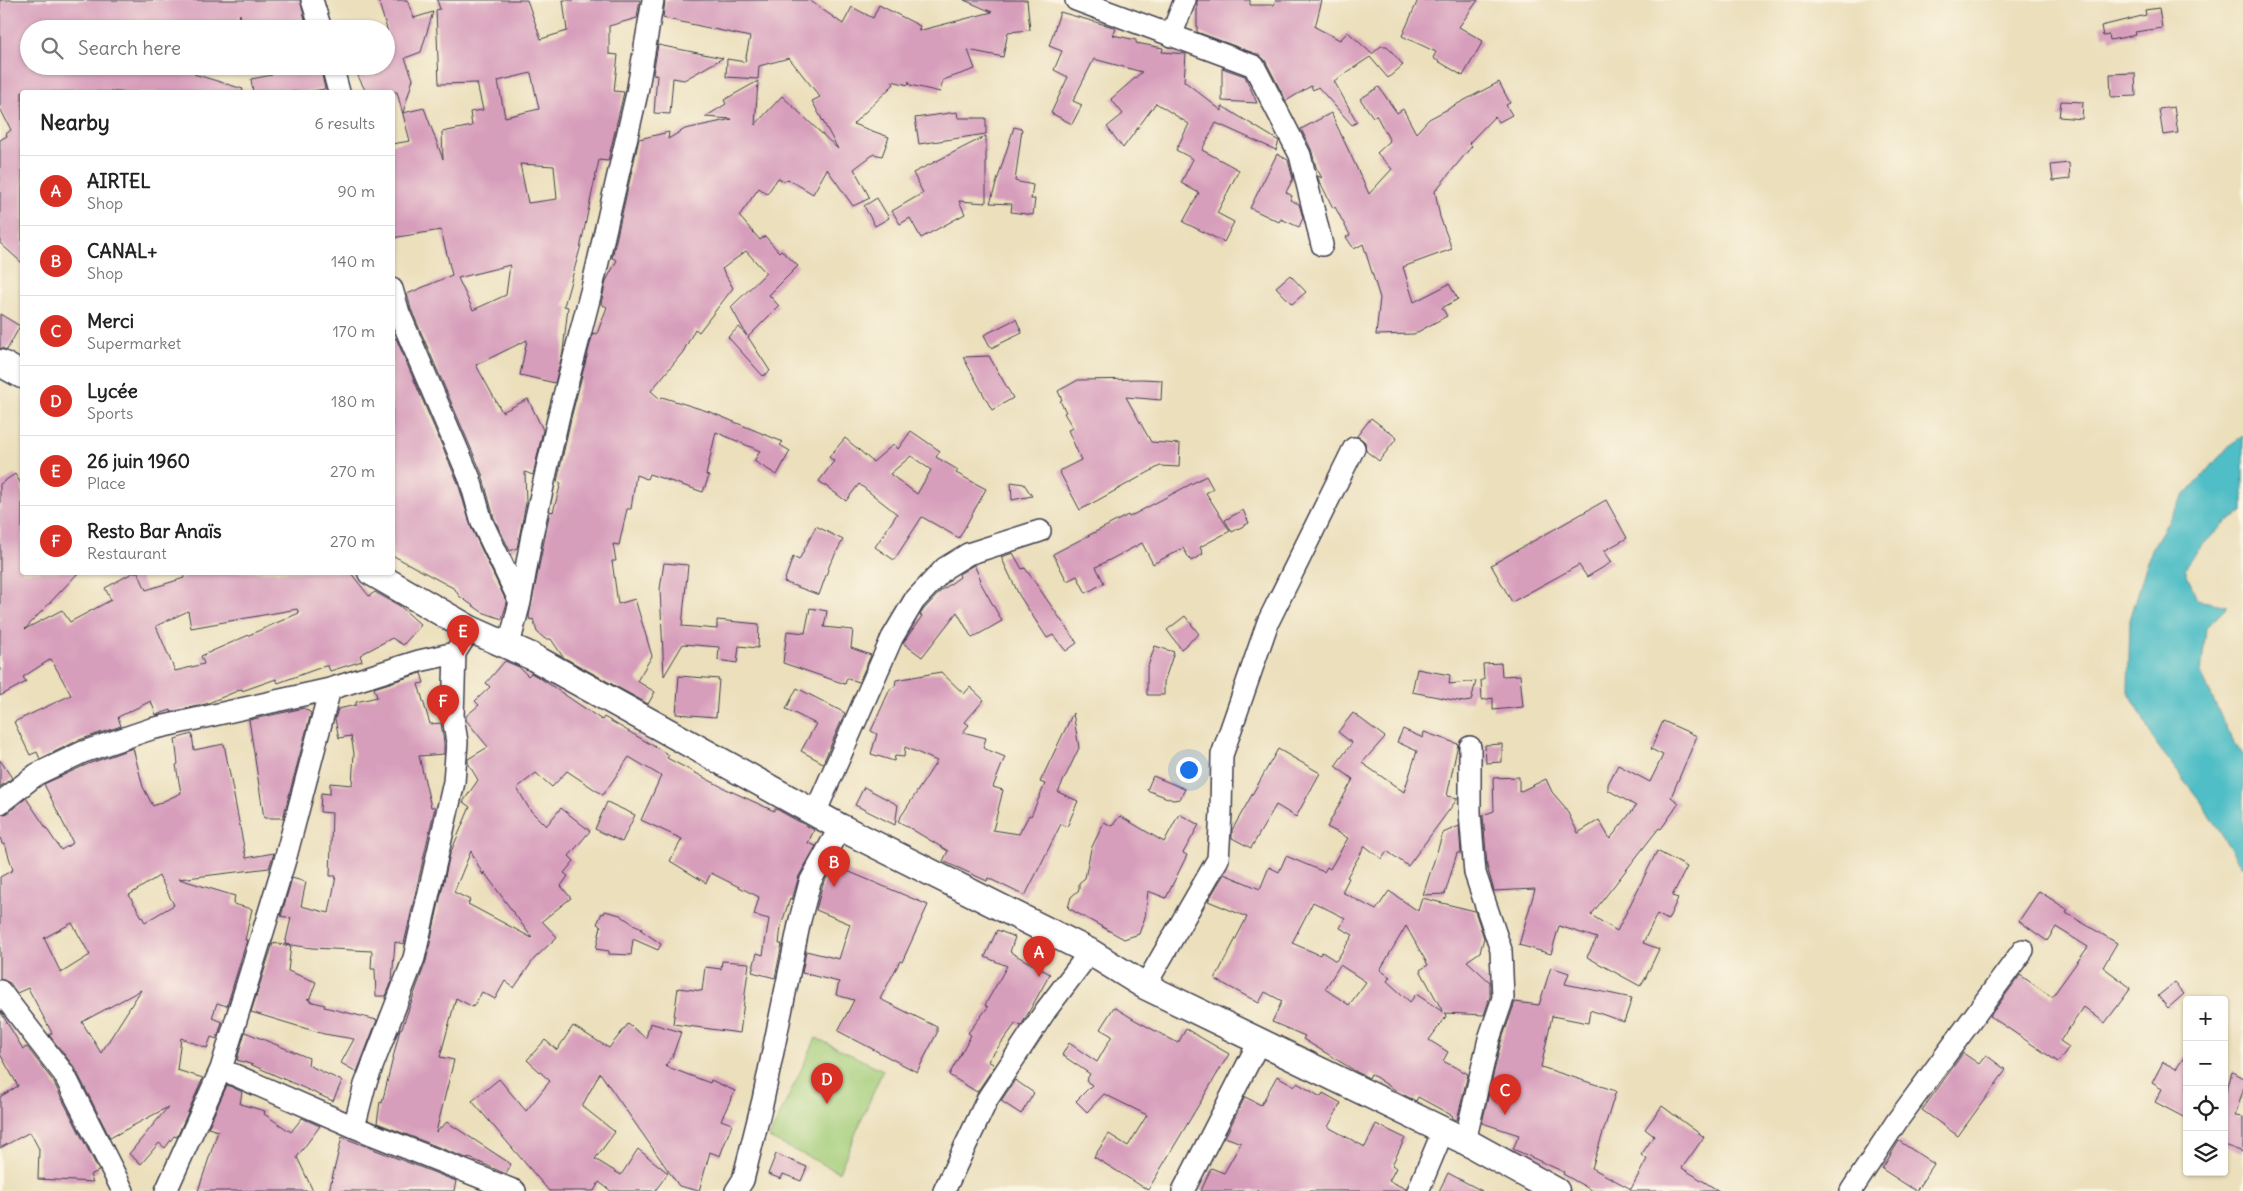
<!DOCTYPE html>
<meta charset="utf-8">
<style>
:root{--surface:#fff;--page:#f6f6f6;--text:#222;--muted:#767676;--line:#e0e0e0;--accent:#d93025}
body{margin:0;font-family:Delius,sans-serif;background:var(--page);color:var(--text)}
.controls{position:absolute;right:15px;bottom:15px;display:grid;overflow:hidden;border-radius:5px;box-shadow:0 1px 4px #0004}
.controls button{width:45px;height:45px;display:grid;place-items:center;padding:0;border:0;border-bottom:1px solid var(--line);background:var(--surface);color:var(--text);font:25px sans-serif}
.you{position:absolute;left:1188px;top:769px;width:18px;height:18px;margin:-12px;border:4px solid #fff;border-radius:50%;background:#1a73e8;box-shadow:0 0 0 8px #1a73e833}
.badge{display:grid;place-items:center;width:32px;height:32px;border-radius:50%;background:var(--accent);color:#fff;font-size:16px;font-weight:700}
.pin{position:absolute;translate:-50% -41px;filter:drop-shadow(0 1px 2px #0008)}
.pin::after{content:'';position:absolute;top:26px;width:18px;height:15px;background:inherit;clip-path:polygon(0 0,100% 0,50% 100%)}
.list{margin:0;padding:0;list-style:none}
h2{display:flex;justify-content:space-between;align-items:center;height:65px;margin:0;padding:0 20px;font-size:21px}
h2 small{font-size:16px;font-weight:400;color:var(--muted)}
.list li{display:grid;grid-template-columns:32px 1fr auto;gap:15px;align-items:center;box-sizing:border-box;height:70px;padding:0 20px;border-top:1px solid var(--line)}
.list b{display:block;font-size:19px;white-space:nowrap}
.list p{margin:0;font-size:16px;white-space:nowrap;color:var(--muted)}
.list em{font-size:16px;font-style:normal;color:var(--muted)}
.icon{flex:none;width:28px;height:28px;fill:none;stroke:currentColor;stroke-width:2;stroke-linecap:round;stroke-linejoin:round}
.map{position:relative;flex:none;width:2243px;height:1191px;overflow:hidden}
.search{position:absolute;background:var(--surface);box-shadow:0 1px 4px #0004;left:20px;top:20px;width:375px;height:55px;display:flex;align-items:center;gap:12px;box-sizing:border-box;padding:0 18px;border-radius:28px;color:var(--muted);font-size:19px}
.panel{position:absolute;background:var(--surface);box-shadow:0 1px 4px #0004;left:20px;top:90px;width:375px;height:485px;border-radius:5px}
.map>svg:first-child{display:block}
.green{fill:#a3cd79;stroke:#62785a}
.water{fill:#50bec6;stroke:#397080}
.building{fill:#d79ebb;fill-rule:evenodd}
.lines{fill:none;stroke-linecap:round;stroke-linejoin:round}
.minor-casing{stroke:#403e4e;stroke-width:24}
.major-casing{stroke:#403e4e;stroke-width:29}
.minor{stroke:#fff;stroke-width:21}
.major{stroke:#fff;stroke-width:26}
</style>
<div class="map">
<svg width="2243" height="1191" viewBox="0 0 2243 1191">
<rect width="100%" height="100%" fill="#fcf5e5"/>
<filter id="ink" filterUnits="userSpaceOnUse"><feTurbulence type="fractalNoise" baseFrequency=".02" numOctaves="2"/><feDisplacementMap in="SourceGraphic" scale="10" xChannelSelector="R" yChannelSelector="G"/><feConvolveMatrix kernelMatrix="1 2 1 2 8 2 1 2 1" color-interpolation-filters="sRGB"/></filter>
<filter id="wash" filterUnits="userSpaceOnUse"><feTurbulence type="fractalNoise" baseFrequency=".0096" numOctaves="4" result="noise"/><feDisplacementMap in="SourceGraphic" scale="20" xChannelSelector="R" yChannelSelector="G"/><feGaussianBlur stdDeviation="1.12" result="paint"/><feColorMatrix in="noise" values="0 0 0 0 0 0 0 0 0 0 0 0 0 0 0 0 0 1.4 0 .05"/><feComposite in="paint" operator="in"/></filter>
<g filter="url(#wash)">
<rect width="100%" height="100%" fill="#ebdfbc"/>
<!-- green -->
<path class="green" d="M816 1038 883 1070 839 1172 769 1138Z"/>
<!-- water -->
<path class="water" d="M2243 436V512C2222 523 2196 549 2185 569L2197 600 2228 606 2206 628 2201 673 2228 732 2243 755V867L2236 858 2202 803 2157 745 2128 690 2130 620 2151 550 2182 498 2231 444Z"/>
<g id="blocks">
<!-- building -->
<path class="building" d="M0 0H300L306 23 294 29H242L240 14 236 29H29V66H197L194 74 243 89 242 92H22V263L0 243V140L7 136 6 134 11 130 0 108Z
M378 0H407L414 18 433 12 421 52 405 58 413 79 403 113 424 108 443 159 442 132 472 126 470 112 483 110 477 83 439 84 436 10 440 9 437 0H527L541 39 567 31 563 0H640L637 18 609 26V54L618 55 614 91 624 92 608 161 599 160 580 249 564 306 568 307 563 351 555 383 520 375 527 340 476 365 502 412 528 399 543 430 533 475 525 472 526 503 517 548 510 551 494 518 482 474 411 309 407 294 452 275 441 230 392 238V144L410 141 397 92H366L353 66H386L387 29ZM531 73 539 109 505 117 498 81ZM520 164 554 166 557 199 528 203ZM510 265 506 295 473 310 458 278Z
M665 0H809L843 24 852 7 873 18 879 5 920 26 918 31 992 12 964 0H1027L1030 30 1008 32 1003 57 968 50 975 69 943 80 940 92 910 85 909 81 908 85 892 81 894 84 853 124 889 137 882 156 874 154 854 169 870 198 853 206 827 169 813 194 788 179 785 182 778 178 767 194 759 188 739 216 760 240 765 236 779 252 781 250 798 266 769 295 779 306 748 337 770 371 763 376 728 337 739 327 747 336 731 307 766 273 746 251 722 269 733 288 699 332 695 329 683 352 651 391 660 399 662 397 710 412 783 442 780 445 790 451 777 475 754 461 760 451 716 432 706 475 709 476 703 492 649 474 647 479 636 475 631 509H627L619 545 613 544 616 561H612L618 604 635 599 652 656 637 681 655 692 648 704 563 657 551 639H545L537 632 533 619 530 620 529 616 550 511 553 512 561 483 557 482 571 418 593 333 597 334 607 307 601 304 606 281 617 260 612 258 639 139 669 132 668 139 685 129 732 119 705 117 726 104 724 100 758 81 755 125 782 96 838 149 812 101 820 97 789 58 759 66 758 79 726 77 727 59 745 62 750 37 663 18Z
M1197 0H1250V5H1274L1276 0H1322L1315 27 1340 40 1348 32 1372 54 1381 46H1387L1403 65 1388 78 1370 57 1334 81 1357 122 1352 125 1318 87 1313 90 1311 86 1286 101 1265 60 1259 55 1197 32Z
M1418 0H1478L1459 27 1483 41 1463 76 1433 58 1436 52 1402 36Z
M2159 8 2162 28 2135 32 2136 35 2110 40 2109 35 2103 36 2101 26 2146 15 2145 10Z
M1060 12 1113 27 1116 29 1113 35 1136 40V43L1163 48 1162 52 1186 54 1184 81 1222 111V106L1279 141 1276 150 1216 123 1202 150 1239 170 1217 213 1234 222 1224 242 1183 222 1199 193 1181 183 1193 159 1176 150 1189 124 1156 103 1123 148 1107 127 1123 114 1111 99 1142 72 1094 59 1073 101 1082 105 1072 124 1051 113 1068 77 1054 70 1062 51 1049 46Z
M658 45 723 58 684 80 673 78 670 114 654 113 657 75 653 74Z
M270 66H320L325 89 306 92H253L251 79 272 75Z
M1222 68 1245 76 1257 103 1222 101Z
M2135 73 2136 96 2111 97 2110 74Z
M1499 82 1510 103 1506 105 1512 115 1499 122 1495 116 1469 143 1472 146 1435 191 1440 217 1452 249 1403 267 1414 302 1449 284 1458 299 1442 308 1447 316 1414 334 1376 335 1380 298 1363 244 1354 249 1346 237 1350 235 1335 207 1333 208 1318 178V176L1322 178 1316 167 1311 149 1301 129 1331 113 1369 194 1392 169 1377 153 1390 141 1376 115 1373 117 1360 99 1379 87 1397 113 1403 109 1416 133 1429 119Z
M2061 101 2083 102 2082 119 2059 117Z
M2174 107 2178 133 2163 135 2159 109Z
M957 112 958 118H986V134L919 144 915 118Z
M1014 127 1022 129 1015 181 1033 185 1031 199H1035L1033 215 1011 212 1012 204 990 203Z
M986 136V203L959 201 965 214 921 238 910 218 900 224 892 211 923 193 913 173Z
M1277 154 1288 160 1293 179 1286 192 1292 196 1290 200 1299 204 1303 218 1299 227 1281 219 1279 222 1250 208Z
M2069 163 2070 179 2053 181 2051 165Z
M877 198 889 218 875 226 864 206Z
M1290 275 1306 292 1292 304 1276 287Z
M0 314 20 326 7 350 0 348Z
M1016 319 1022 333 991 348 984 335Z
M396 338 458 483 471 527 507 603 502 619 482 612 459 596 455 589 392 555V339Z
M989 356 1013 398 992 410 963 357Z
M1142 379 1162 380 1161 400 1126 397 1151 442 1180 444 1179 467 1160 466 1080 510 1059 471 1081 460 1068 430 1073 428 1064 413 1066 412 1060 401 1062 400 1058 391 1078 380Z
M1371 418 1397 438 1379 461 1366 451 1365 442 1357 436Z
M911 431 940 451 936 457 958 470 956 473 986 489 959 538 922 517 894 560 875 547 897 514 859 484 846 501 819 481 834 461 829 457 845 438 873 462 894 444 898 449ZM911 456 931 470 917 494 890 474Z
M15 474 22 485V572H79L25 629 62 610 70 622 111 600 105 588 134 572H138L146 590 184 578 183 572H350L369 596 375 592 400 606 421 625 403 645 392 638 360 655 362 661 330 671 328 666H325L278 683 276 679 242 691V689L206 704 171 712V710L156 715 151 701 118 717 121 726 79 740 40 759 37 752 30 755 14 722 71 695 51 659 23 677 26 682 0 696V484ZM297 609 299 613 201 656 204 664 175 671 156 626 188 611 191 628Z
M1206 476 1213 489 1206 493 1230 531 1200 547 1203 554 1191 561 1183 548 1153 564 1142 543 1096 567 1104 583 1086 593 1077 576 1067 581 1053 554 1128 515 1129 517Z
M1011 482 1024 484 1032 496 1012 500Z
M1606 500 1627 538 1604 551 1612 562 1587 577 1579 565 1512 602 1491 565Z
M1243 510 1249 523 1232 532 1225 520Z
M816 526 843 540 830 564 819 595 784 582 793 557 799 560Z
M1013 553 1022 569 1025 568 1077 643 1066 651 1053 635 1047 638 1019 595 1001 557Z
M664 563 688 565 682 626 717 629V620L759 624 758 648 739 646 737 663 718 660 719 647 683 644 664 676 660 589Z
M974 565 981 580H979L1002 621 972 638 957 612 922 657 903 643 922 616 920 615 924 609 942 590 960 577 959 574Z
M810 608 827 611 824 627 853 630 851 648 871 655 859 682 847 678 845 684 783 663 787 631 805 633Z
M1185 616 1199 634 1181 649 1167 630Z
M1155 646 1174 652 1164 682V695H1147V669Z
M505 661 519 667 528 676 531 673 543 680 602 720 604 717 669 755 667 758 724 788 774 811 775 809 778 810 814 830 808 843 816 846 799 876 792 900 790 898 781 926 779 944H782L775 978 752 972 757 953 763 955 769 919 754 915 759 897 711 873 706 883 670 861 682 839 641 820 661 776 629 757 603 795 567 771 552 787 536 773 517 788 530 810 546 826 561 808 590 831 569 856 574 861 564 873 568 876 561 886 571 898 542 921 557 937 534 959 514 988 505 981 495 999 482 992 473 1007 456 998 440 1057 454 1060 436 1132 447 1122 511 1164 506 1174 470 1158 469 1159 377 1123 380 1102 382 1103 400 1029 402 1028 426 961 450 854 470 807 463 802 478 780 468 763V759L488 747 466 720V716L479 705 475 701 490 687 486 683ZM471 851 483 875 484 872 532 938 468 904 470 900 454 892Z
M1501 663 1502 676 1520 675 1523 707 1493 710V698L1482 700 1481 680H1484L1483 664Z
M1417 669 1450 675 1449 684 1476 681 1471 701 1464 702 1412 692Z
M941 672 964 694 970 687 984 700 965 722 969 725 963 732 986 738 983 748 1005 757 993 787 1003 790 993 830 1019 834 1029 815 1031 816 1045 784 1040 782 1073 713 1079 748 1058 792 1078 801 1067 827 1061 824 1025 896 988 878 987 881 943 861 948 851 898 821 937 761 905 747 904 757 895 756 894 761 871 754 877 734 871 731 890 689 895 686 896 680Z
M421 673 424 683 418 684 430 724 441 723 444 743V754L419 756 431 807H435L404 944 395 942 392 981 386 996H376L375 969H371L372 951 312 948 285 944 291 918 281 916 292 878 306 882 301 906 329 913 336 876H330L332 813 320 812 321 793 330 794V783L352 785 354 753 351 736 339 738 335 719 338 709 356 705V702L377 697 374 688Z
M679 676 719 679 716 717 676 714Z
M797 688 845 713 823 763 801 751 816 724 786 709Z
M304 708 311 713 283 818H264L249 720Z
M1353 713 1385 737 1362 763 1404 792 1417 751 1397 742 1403 729 1423 738 1424 732 1458 744 1447 796 1458 798 1408 866 1387 851 1382 859 1365 846 1347 877 1349 878 1342 892 1376 910 1389 891 1418 911 1422 898 1475 911 1484 938 1480 952 1467 961 1490 982V996L1484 1015 1445 1013 1447 1015 1429 1040 1448 1052 1443 1061 1468 1074 1457 1120 1452 1118 1453 1116 1418 1097 1416 1101 1398 1092 1371 1074 1369 1078 1357 1072 1303 1039 1305 1036 1272 1022 1282 1001 1265 992 1259 1003 1215 979 1247 917 1208 901 1224 874 1260 889 1269 867 1279 872 1286 856 1324 872 1327 867 1330 869 1348 838 1327 827 1353 779 1335 766 1352 743 1338 732ZM1313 902 1345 918 1340 928 1353 935 1336 961 1322 952 1320 955 1292 943ZM1406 926 1428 965 1420 970 1443 1012 1416 994 1410 1002 1387 981 1390 977 1380 970ZM1340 965 1366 982 1349 1005 1325 989Z
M1663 721 1697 736 1671 797 1679 803 1661 829 1659 828 1591 915 1617 931 1657 851 1687 867 1672 896 1678 898 1668 920 1657 914 1643 943 1659 949 1645 979 1640 986 1587 957 1597 938 1559 926 1551 954 1519 945 1535 889 1494 891 1487 866 1483 815 1494 811 1493 778 1519 777V792L1546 779 1552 792 1565 807 1578 833 1599 820 1610 839 1636 806 1608 790V784L1618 765 1650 782 1663 755 1651 749Z
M192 734 194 750 224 744 246 858 274 853 269 868 179 879 235 896 233 904 252 909 245 940H247L227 1006 217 1003 212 1018 222 1022 217 1039 211 1037 207 1048 181 1038 177 1070 203 1078 177 1137 174 1136 165 1148 159 1143 141 1164 129 1154 168 1107 110 1138 75 1068 49 1035 52 1033 28 988 17 993 10 983 0 979V877L13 870 5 844H2L0 837V815L8 813 26 798 61 850 73 843 44 784 88 764 133 748 143 787 153 806 181 793 176 765 178 764 175 739ZM159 876 174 905 145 922 129 895ZM72 923 90 955 61 973 44 938ZM141 990 101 1053 82 1022Z
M1502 744V762L1486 763 1485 745Z
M1278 749 1320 773 1296 817 1276 805 1251 848 1232 838V830Z
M0 760 12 778 0 787Z
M1153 776 1185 789 1180 799 1173 800 1147 790Z
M864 787 898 805 895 825 855 805Z
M607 802 635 815 622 842 595 829Z
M1179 814 1199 825 1183 853 1187 855 1166 898 1148 891 1145 917 1139 934 1124 939 1068 908 1071 897 1079 890V883L1085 878 1091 849 1104 822 1112 826 1120 816 1164 842Z
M1459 826 1461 853H1457L1445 894 1423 895 1443 833Z
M833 865 928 905 902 962 900 961 880 999 937 1027V1033L917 1072 838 1031 854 1000 836 995 839 982 802 973 806 951 839 959 850 924 816 910 822 887Z
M2039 891 2068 910 2066 913 2117 943 2103 967 2131 988 2105 1023 2084 1007 2060 1041 2069 1047 2058 1062 1990 1016 2020 975 2052 997 2088 947 2056 927 2047 941 2019 921Z
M605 911 620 915 633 924 642 928 641 930 661 944 658 950 633 939 631 955 609 954V951L596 949 601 926 597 924 602 913 604 914Z
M997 930 1015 937 1010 952 1050 974 1021 1026 1016 1023 988 1061 993 1064 994 1067 977 1092 949 1075 971 1035 968 1033 988 1007 985 1005 1007 966 985 957Z
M273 943 291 946 288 971 316 982 310 998 307 999H310L309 1001 325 1005 324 1007 377 1020 357 1072 341 1063 354 1039 324 1034 251 1012Z
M722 961 749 963 740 1033 673 1024 678 988 702 991 705 967 721 969Z
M1551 967 1569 973 1565 984 1632 998 1624 1022 1590 1010 1588 1023 1552 1016 1541 1067 1616 1091 1592 1168 1631 1189 1647 1159 1641 1155 1654 1136 1645 1129 1662 1106 1704 1137 1682 1168 1719 1191H1593L1563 1174 1564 1172 1513 1149 1519 1135 1482 1123 1501 1042 1515 1002 1539 1005Z
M2174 983 2184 994 2168 1008 2158 996Z
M1114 1007 1135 1020 1178 1043 1186 1029 1229 1054 1148 1190 1094 1157 1109 1134 1128 1146 1147 1115 1104 1094 1087 1112 1076 1101 1092 1085 1086 1081 1090 1074 1062 1055 1069 1043 1097 1062 1112 1036 1100 1029Z
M0 1011 23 1049 27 1047 53 1081 99 1171 90 1175 93 1182 38 1179 39 1149 30 1132 0 1148V1097L18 1086 0 1054Z
M650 1023 681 1032 672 1057 665 1066 710 1083 711 1080 735 1091 721 1120 732 1124 720 1156 710 1152 699 1191 679 1186 600 1073 582 1106 615 1132 595 1159 621 1175 638 1149 668 1173 655 1191H611L599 1182 594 1191H549L472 1101 499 1079 526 1111 550 1081 527 1060 545 1040 557 1050 573 1026 609 1048 628 1024 646 1038Z
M245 1032 309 1058 308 1065 342 1081 333 1101 250 1064 237 1060Z
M1963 1053 1979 1064 1986 1055 2006 1070 1958 1136 1922 1110Z
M2187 1053V1119L2155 1102 2162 1089 2152 1083 2163 1062 2176 1069Z
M2232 1072 2243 1078V1091L2235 1116 2243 1117V1152L2224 1145V1100Z
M1277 1076 1295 1086 1297 1083 1321 1097 1323 1093 1341 1103 1328 1127 1365 1147 1376 1124 1405 1138 1392 1165 1396 1168 1389 1181 1406 1189V1191H1201L1211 1168 1224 1173 1241 1143 1225 1137 1245 1097 1261 1105Z
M1015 1080 1034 1093 1021 1114 1001 1101Z
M227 1085 242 1092 240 1104 265 1111 264 1114 291 1132 302 1118 320 1126 297 1157 313 1191H198L218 1131 208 1128Z
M342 1137 456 1181 454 1191H329Z
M1899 1141 1934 1164 1916 1191 1882 1169Z
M776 1154 807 1167 801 1181 783 1174 781 1179 768 1174Z
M1448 1173 1482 1191H1439Z"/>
</g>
</g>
<g filter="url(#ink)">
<use href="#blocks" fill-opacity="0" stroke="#403e4e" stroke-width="1"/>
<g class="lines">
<!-- minor casing -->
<g class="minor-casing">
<path id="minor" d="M312 0 321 29
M1076 0 1254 66 1300 155 1322 245
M1171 36 1185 0
M332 66 339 92
M392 289 399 313 470 479 482 522 520 602 509 645
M520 602 532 535 559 415 592 288 637 93 653 0
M0 803 37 774 83 752 151 729 330 689 419 661 455 653 470 629
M815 813 892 638 914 601 945 568 968 554 1040 531
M1145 986 1218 859 1221 813 1222 755 1268 622 1354 448
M0 991 64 1074 123 1191
M221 1069 354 1127 515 1191
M354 1127 365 1085 414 958 454 782 457 742 453 717 455 653
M1465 1141 1489 1039 1503 998 1501 950 1475 873 1470 813V747
M166 1191 221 1069 285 860 330 689
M736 1191 743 1180 763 1100 800 920 810 882 840 827
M944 1191 988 1098 1046 1010 1090 952
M1183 1191 1259 1042
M1418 1191 1443 1131
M1851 1191 1897 1121 2023 950"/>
</g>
<!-- major casing -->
<g class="major-casing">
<path id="major" d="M0 363 22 375
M371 572 470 629 531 656 840 827 1090 952 1145 986 1465 1141 1556 1191"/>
</g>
<!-- minor -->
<use href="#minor" class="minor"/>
<!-- major -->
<use href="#major" class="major"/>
</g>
</g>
</svg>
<div class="controls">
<button>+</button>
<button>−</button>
<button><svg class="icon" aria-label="locate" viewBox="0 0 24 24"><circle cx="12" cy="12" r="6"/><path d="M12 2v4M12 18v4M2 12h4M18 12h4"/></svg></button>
<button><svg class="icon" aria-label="layers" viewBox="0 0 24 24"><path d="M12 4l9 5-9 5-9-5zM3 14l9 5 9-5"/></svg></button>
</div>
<div class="you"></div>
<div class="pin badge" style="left:1039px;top:977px">A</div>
<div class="pin badge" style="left:834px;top:887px">B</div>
<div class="pin badge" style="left:1505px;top:1115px">C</div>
<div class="pin badge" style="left:827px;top:1104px">D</div>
<div class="pin badge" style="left:463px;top:656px">E</div>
<div class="pin badge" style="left:443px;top:726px">F</div>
<div class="search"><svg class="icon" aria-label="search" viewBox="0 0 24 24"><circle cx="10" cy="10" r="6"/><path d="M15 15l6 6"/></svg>Search here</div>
<section class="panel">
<h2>Nearby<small>6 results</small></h2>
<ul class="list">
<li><span class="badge">A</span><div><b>AIRTEL</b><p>Shop</p></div><em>90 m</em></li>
<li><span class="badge">B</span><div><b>CANAL+</b><p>Shop</p></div><em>140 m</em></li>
<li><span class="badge">C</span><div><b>Merci</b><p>Supermarket</p></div><em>170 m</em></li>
<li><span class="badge">D</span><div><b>Lycée</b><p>Sports</p></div><em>180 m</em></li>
<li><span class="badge">E</span><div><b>26 juin 1960</b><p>Place</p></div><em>270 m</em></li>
<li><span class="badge">F</span><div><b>Resto Bar Anaïs</b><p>Restaurant</p></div><em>270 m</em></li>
</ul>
</section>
</div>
